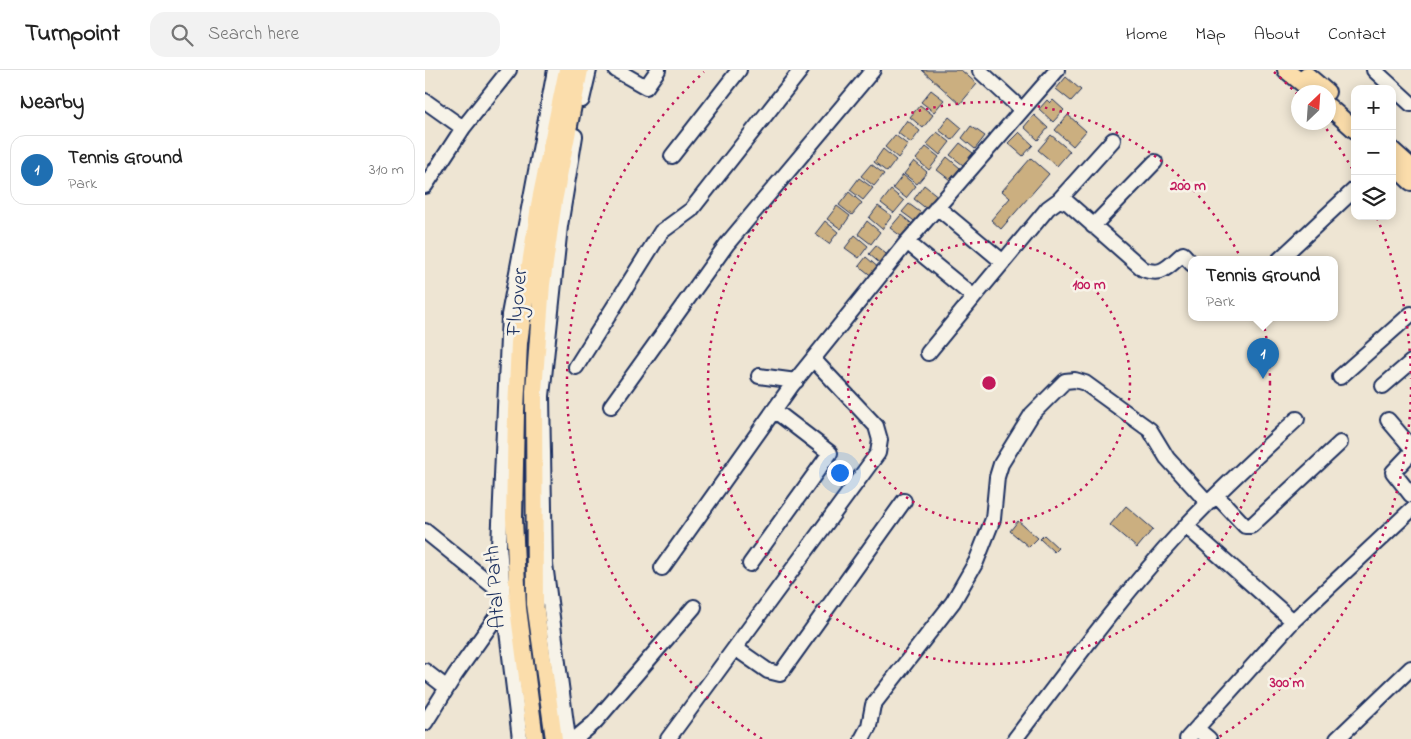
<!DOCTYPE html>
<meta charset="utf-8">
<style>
:root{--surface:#fff;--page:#f2f2f2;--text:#222;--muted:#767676;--line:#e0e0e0;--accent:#1f6fb2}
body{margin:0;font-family:"Indie Flower",sans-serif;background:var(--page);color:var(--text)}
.controls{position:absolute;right:15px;top:15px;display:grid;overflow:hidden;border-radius:10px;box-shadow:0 2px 12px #0003}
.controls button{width:45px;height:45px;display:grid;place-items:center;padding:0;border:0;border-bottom:1px solid var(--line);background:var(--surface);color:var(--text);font:25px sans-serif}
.compass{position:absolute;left:866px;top:15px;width:45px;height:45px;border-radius:50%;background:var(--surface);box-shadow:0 2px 12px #0003;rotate:25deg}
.you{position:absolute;left:414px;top:402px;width:18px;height:18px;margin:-12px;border:4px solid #fff;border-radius:50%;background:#1a73e8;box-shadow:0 0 0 8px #1a73e833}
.badge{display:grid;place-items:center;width:32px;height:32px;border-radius:50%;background:var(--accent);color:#fff;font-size:16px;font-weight:700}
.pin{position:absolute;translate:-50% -41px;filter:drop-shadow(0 1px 2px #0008)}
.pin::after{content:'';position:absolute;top:26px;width:18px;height:15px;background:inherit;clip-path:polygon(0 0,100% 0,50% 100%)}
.popup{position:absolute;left:763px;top:186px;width:150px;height:65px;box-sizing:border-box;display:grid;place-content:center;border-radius:10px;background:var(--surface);filter:drop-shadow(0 1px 4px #0005);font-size:16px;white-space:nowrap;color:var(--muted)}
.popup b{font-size:19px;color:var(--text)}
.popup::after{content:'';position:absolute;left:50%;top:100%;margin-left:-10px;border:10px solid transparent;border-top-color:var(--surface)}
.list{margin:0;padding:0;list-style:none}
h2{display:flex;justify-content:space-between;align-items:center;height:65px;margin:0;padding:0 20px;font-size:21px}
h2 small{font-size:16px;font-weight:400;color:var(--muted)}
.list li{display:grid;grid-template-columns:32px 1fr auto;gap:15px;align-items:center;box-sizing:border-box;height:70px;margin:0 10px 10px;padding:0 10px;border:1px solid var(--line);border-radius:15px}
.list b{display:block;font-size:19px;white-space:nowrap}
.list p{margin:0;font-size:16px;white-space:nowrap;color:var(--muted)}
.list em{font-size:16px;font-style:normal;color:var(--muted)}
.icon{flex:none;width:28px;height:28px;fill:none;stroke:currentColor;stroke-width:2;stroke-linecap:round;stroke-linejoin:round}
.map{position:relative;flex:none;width:986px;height:669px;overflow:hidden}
header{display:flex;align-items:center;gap:30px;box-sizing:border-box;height:70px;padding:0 25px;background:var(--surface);border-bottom:1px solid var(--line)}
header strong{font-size:24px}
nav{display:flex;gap:28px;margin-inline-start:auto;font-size:18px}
.search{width:350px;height:45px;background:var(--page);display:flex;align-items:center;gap:12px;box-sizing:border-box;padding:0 18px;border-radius:15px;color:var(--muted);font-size:19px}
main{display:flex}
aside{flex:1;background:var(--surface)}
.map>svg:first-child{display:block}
.building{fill:#cbaf80;stroke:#1b2f5e}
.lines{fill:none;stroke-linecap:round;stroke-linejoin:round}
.minor-casing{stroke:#1b2f5e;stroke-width:18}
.major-casing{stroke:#1b2f5e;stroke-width:20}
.minor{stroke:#f7f3e8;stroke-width:14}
.major{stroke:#fbddab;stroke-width:16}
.ring{fill:none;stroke:#c2185b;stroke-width:2.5;stroke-dasharray:2.5 5}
.labels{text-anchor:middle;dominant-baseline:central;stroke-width:5;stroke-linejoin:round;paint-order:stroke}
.street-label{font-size:22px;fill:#1b2f5e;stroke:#f7f3e8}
.centre{fill:#c2185b;stroke:#f7f3e8;stroke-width:2.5}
.ring-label{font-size:15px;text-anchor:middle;font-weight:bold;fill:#c2185b;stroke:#f7f3e8;stroke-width:5;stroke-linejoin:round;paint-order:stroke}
</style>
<header>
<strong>Turnpoint</strong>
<div class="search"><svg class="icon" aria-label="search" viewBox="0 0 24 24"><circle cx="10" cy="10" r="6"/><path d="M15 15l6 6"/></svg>Search here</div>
<nav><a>Home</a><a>Map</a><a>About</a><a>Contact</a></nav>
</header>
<main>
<aside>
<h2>Nearby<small></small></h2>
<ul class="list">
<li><span class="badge">1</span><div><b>Tennis Ground</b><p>Park</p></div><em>310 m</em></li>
</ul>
</aside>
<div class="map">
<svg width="986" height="669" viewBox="0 0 986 669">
<rect width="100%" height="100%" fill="#eee5d3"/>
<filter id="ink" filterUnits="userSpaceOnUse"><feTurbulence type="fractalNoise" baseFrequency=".02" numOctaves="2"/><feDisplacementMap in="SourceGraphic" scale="10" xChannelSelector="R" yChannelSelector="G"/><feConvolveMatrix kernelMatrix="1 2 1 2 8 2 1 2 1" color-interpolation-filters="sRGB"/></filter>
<g filter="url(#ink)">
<!-- building -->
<path class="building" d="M497 0H536L552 14 535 34Z
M641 7 656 20 646 31 631 19Z
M506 20 519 30 509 42 496 32Z
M622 30 625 33 628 30 639 40 628 52 614 39Z
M495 35 508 45 498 58 485 47Z
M609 45 623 58 613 70 599 57Z
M643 45 661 61 648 76 630 60Z
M524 47 537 58 527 70 514 60Z
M482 50 495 61 486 73 473 63Z
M546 56 560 66 550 79 537 68Z
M512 62 525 72 515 85 502 74Z
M594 62 608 75 598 86 583 73Z
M470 65 483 75 473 88 460 77Z
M626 65 645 81 632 96 613 80Z
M535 73 548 83 538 95 525 85Z
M501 77 514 87 504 100 491 89Z
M458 79 471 90 462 102 449 92Z
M522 87 535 98 525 110 512 100Z
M606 88 624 104 576 159 566 150 585 128 577 121Z
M489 91 502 102 492 114 479 104Z
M446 94 459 104 449 116 436 106Z
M478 105 491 116 481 128 468 118Z
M434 108 448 118 438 130 425 120Z
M499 115 514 127 503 140 489 129Z
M466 120 479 131 469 143 456 133Z
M424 122 437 133 427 145 414 135Z
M484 134 499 145 492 153 477 142Z
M412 136 425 146 416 159 402 149Z
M453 136 467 146 457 159 444 148Z
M476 145 490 156 480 169 465 158Z
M400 151 413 162 404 174 390 164Z
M442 151 455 162 446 174 433 164Z
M430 165 443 176 434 188 420 178Z
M451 176 465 187 458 196 444 184Z
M441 187 455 199 448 207 434 196Z
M701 436 728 459 712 478 685 455Z
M593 451 613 468 604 477 585 461Z
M619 465 633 478 629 482 615 469Z"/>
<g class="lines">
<!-- minor casing -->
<g class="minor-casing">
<path id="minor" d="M191 0 221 17 233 0
M949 0 986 34
M555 1 597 40
M157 30 164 0
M0 31 38 58
M247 86 314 0
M0 116 38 58 84 0
M634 130 688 70
M512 137 578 192
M668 156 730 92
M482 172 549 227 623 138 634 130 643 133 718 199C738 207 743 196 758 184L767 194
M854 190 930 119
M503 283 549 227
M151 297 236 162 266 140 376 0
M334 306 371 311
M915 307 986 244
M958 316 986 292
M186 336 302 174 448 0
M963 350 986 377
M986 383 968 402 986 425
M791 425 820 456H826L915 373
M761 456 868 551
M0 461 78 524
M325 494 405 383 349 340
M237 498 367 315 482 172 632 0
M310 578 343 601 355 604 479 431
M0 601 22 618
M0 653 30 605 79 536
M772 659 784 669
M95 669 79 536 74 476 84 245 130 0
M143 669 120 494 117 326 135 156 150 66
M150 669 169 653 269 537
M243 669 453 383 455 370 451 356 389 290
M437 669 444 656 448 635 528 532 551 492 568 449 572 407 576 394 607 344 640 311 650 310 660 313 725 360 742 388 783 433
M590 669C644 598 697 525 758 459 794 420 833 385 872 349
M762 669 868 551 986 440
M912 669 986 598"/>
</g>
<!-- major casing -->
<g class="major-casing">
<path id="major" d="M861 0 888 22
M882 5 902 22
M904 37 930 60
M967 80 986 97
M967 94 986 112
M110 669 93 538 89 448 91 341 94 273 103 207 115 130 142 0
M129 669 110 534 109 321 117 214 129 131 155 0"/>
</g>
<!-- minor -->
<use href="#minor" class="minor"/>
<!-- major -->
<use href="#major" class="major"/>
</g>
</g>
<!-- distance rings -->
<g class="ring">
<circle cx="564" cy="313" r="141"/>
<circle cx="564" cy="313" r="281"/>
<path d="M986 317A422 422 0 0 1 791 669M337 669A422 422 0 0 1 279 2M849 2A422 422 0 0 1 873 25M897 53A422 422 0 0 1 929 102M952 148A422 422 0 0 1 986 309"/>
</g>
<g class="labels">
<!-- street labels -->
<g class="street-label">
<text transform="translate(93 232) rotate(-84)">Flyover</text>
<text transform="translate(71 517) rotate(-94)">Atal Path</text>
</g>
</g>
<circle cx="564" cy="313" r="8" class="centre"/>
<g class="ring-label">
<text x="763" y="120">200 m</text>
<text x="664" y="219">100 m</text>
<text x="862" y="617">300 m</text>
</g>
</svg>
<div class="controls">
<button>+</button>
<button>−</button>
<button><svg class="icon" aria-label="layers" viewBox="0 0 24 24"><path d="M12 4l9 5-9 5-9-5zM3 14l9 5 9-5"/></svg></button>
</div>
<svg class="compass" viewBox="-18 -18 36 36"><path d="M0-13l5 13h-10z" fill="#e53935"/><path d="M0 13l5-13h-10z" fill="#767676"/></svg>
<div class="you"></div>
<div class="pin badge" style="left:838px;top:309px">1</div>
<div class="popup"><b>Tennis Ground</b>Park</div>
</div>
</main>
